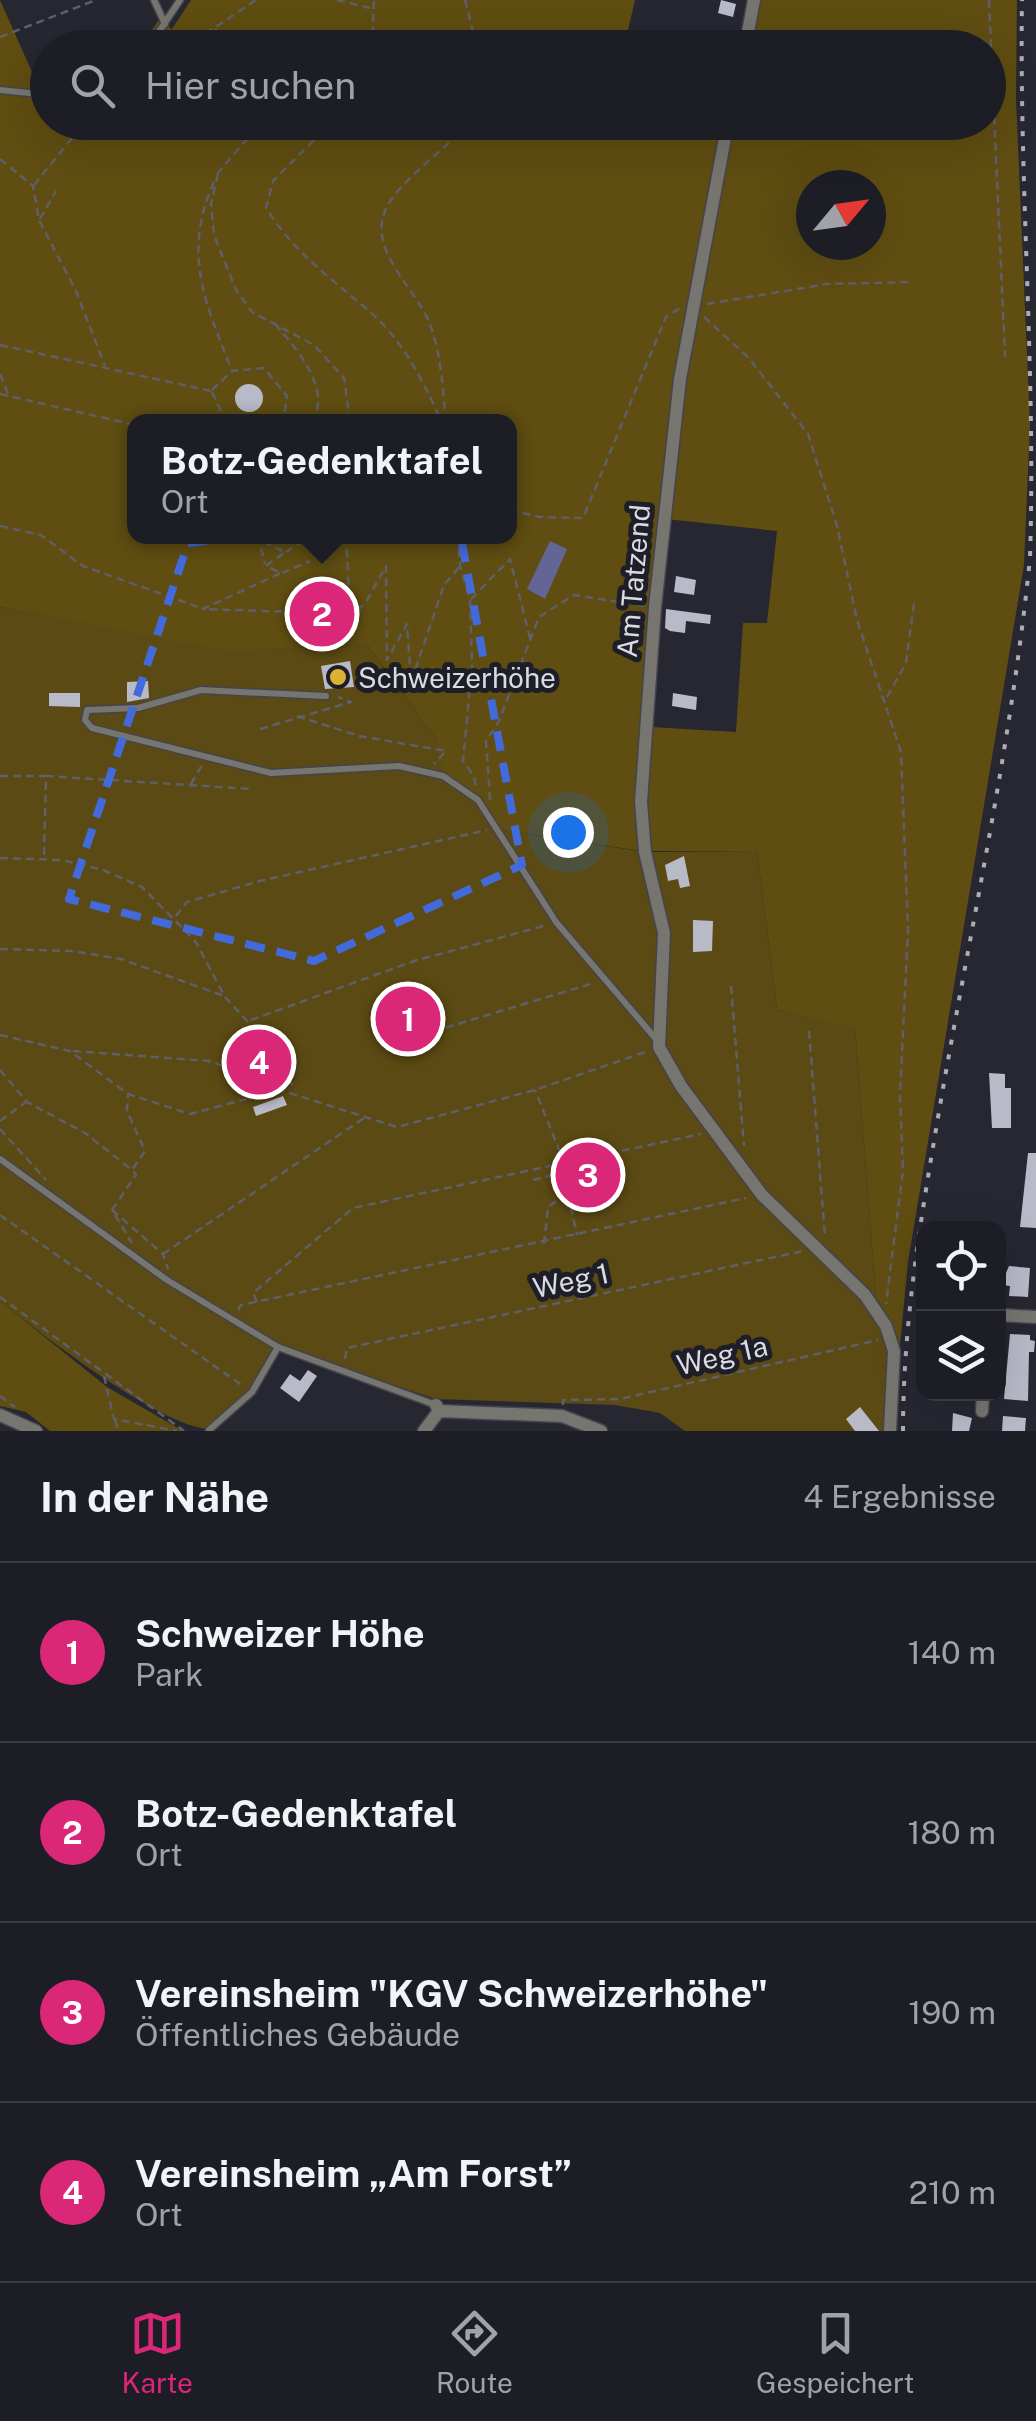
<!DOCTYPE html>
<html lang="de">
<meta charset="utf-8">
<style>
:root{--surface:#1d1d26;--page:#25262e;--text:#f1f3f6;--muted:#a0a2a7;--line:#3b3b43;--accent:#db2777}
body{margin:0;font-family:"Public Sans",sans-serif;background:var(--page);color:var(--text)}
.controls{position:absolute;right:30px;bottom:30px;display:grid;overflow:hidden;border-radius:20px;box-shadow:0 10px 40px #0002}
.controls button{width:90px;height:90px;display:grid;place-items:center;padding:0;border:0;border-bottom:2px solid var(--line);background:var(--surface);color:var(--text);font:50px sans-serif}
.compass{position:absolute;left:796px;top:170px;width:90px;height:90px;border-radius:50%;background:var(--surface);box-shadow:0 10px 40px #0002;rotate:61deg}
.you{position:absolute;left:568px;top:832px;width:35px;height:35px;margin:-25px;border:8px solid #fff;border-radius:50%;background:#1a73e8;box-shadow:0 0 0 15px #1a73e833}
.badge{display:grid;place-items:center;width:65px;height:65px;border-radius:50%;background:var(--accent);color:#fff;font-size:32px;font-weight:700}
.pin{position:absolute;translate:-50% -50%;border:5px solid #fff;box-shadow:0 2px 10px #0006}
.popup{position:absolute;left:127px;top:414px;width:390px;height:130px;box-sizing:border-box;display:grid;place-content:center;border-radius:20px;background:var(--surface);filter:drop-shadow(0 2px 8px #0005);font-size:32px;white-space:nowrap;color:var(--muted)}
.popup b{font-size:38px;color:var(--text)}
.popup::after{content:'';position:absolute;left:50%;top:100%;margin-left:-20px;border:20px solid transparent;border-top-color:var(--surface)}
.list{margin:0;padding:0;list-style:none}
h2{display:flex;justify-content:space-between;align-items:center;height:130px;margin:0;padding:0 40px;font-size:42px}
h2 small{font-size:32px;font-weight:400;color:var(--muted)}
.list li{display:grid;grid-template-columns:65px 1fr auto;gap:30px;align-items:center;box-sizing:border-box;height:180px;padding:0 40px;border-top:2px solid var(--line)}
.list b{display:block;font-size:38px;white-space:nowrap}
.list p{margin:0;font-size:32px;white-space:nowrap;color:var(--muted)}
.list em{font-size:32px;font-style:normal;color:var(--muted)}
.icon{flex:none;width:55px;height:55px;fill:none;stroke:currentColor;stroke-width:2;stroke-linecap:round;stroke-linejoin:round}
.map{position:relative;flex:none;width:1036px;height:1431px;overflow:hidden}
.search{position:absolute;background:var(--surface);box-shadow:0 10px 40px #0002;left:30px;right:30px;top:30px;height:110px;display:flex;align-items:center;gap:25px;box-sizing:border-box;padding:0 35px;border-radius:55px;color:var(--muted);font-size:38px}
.sheet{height:850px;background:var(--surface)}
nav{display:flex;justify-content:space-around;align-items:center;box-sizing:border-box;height:140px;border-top:2px solid var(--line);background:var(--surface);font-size:28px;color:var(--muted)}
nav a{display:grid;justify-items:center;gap:5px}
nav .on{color:var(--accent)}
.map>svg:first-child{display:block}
.green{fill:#5b4a13}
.forest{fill:#5f4d11;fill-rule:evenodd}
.water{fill:#646597}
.building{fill:#b9bac8}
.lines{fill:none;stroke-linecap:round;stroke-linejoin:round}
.lane-casing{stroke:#44444e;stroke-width:9}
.street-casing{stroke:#44444e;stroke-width:15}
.path{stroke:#5f5f69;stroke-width:2.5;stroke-dasharray:8 5;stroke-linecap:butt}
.lane{stroke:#77756f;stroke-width:6}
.street{stroke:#77756f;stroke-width:12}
.rail{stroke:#adadb6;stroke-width:4;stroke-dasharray:5 10;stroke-linecap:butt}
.marked{fill:none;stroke:#436ada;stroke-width:8;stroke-dasharray:20 12;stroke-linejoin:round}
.poi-dot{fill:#dab333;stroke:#1d1e28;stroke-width:4}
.labels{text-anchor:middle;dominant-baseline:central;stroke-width:10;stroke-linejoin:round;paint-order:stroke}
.street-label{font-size:28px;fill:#dadae2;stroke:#1d1e28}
.poi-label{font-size:28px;fill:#dadae2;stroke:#1d1e28;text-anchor:start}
</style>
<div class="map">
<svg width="1036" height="1431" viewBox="0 0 1036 1431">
<rect width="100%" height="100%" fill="#272732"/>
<!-- green -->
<path class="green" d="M0 607 86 623 366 643 436 739 444 776 478 800 497 829 645 852 757 851 777 1010 855 1027 877 1310 894 1351 890 1431H685L660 1413 615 1405 436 1399 279 1347C262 1376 244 1415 212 1429 165 1431 37 1331 0 1301Z"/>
<!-- forest -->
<path class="forest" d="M0 0 40 90 47 91 48 122H663L722 133 676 380 641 851 497 829 478 800 443 776 436 739 366 643 229 651 0 607ZM135 422H510V536H135Z
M191 0H635L624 47 140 48 158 21 172 29Z
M758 0H1017L1016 99 1030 424 1024 565 908 1262 900 1345 894 1351 877 1310 855 1028 777 1010 757 851H651L646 803 651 727 736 732 743 623H767L777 531 666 519 683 383 732 123 988 122V48L749 47ZM811 185H871V245H811Z
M0 1301 107 1387 183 1431H50L26 1412 0 1406Z"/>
<!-- water -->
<path class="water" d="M550 541 567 549 545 599 527 589Z"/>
<!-- building -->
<path class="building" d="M721 0 736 4 733 17 718 13Z
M638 33 655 38 653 48 636 43Z
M235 398a14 14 0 1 1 28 0a14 14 0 1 1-28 0Z
M676 576 696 580 694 595 674 592Z
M666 609 711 615 710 624 686 621 685 633 670 631 665 628Z
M350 661 354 687 325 689 321 666Z
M148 681 149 698 127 702V682Z
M49 693H80V707L49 706Z
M673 693 697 697 696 710 672 706Z
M684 856 690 886 680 888 678 879 668 881 665 865Z
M693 920 713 921 712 951 693 952Z
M249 1050 274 1059 268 1074 244 1065Z
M989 1073 1005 1074V1088H1011V1128H992Z
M283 1096 287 1105 256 1116 253 1107Z
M1028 1153H1036V1228L1020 1227Z
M606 1163 609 1181 571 1188 568 1170Z
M1009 1266 1030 1268 1028 1297 1009 1296 1010 1286 1001 1285Z
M1010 1334 1030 1335V1340L1035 1341 1034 1352H1029L1028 1401 1004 1399Z
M308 1370 317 1376 299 1402 280 1388 290 1374 300 1381Z
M860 1407 879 1431H855L846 1419Z
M953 1413 972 1418 969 1431H952Z
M1003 1416 1026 1418 1025 1431H1002Z"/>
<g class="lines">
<!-- lane casing -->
<g class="lane-casing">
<path id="lane" d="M154 0 165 24
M148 48 180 0
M0 90 48 95
M326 696 201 690 138 708 87 710 85 720 92 728 271 773 399 766 443 776 478 800 556 922 656 1039
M0 1159 167 1280 278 1347 436 1405
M209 1430 252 1392 278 1347"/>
</g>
<!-- street casing -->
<g class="street-casing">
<path id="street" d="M745 48 754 0
M728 122 680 379 655 607 641 802 645 852 664 933 659 1047 681 1086 762 1195 865 1295 886 1326 894 1351 890 1431
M998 1315 1036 1317
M436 1405 439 1411 562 1416 601 1431
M982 1411 983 1394
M0 1415 36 1431
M424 1431 439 1411"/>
</g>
<!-- path -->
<path class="path" d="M337 0 374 9
M465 0 477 48
M989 0 1005 357
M0 37 96 0
M166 37 183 48
M184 48 256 0
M213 48 216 29
M372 48 374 0
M332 122 273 181 266 208C296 255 329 276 370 312 404 341 423 382 442 422
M0 159 33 186 39 220 76 291 105 366
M217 174 246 140 286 122
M218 174 211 204 214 235 236 290 252 312 314 345 344 378 350 422
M214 182C182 253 205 302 232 371
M34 185 85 122
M40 219 56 191
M707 304 827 284 913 282
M704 317 748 357 808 434 837 526 857 620 901 752 908 930 900 1096 903 1170 886 1304
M275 324C297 349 331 387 313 422
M0 345 211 391
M0 374 9 396
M212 390 232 371 264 368 287 396 285 410 273 422
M212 392 226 422
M0 394 135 425
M446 422C443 390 441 352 429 322 416 289 368 250 385 211 396 183 448 147 471 122
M510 510 540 517 583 518 666 317 680 308
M0 526 41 535 83 566 201 608
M252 536 285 552 266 566 281 573 203 609 324 613 348 578 350 618 366 602 386 566 387 660 407 624 411 682 444 585 460 566
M258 536 265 564
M346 536 348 575
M458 536 460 566 470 600 472 666 463 761 474 776 476 788
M286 552 310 536
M282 573 310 561
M471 599 510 559 530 638
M887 697 906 663 914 603
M297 716 359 736 446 751 434 764
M260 729 351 702 338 697
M0 776H46L44 857
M46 776 252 789
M191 784 202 765
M490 800 486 741 499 721 539 617 574 595 644 606
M0 858 62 860 103 870 142 887 196 942 225 997 272 1048 295 1090
M176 916 187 902 260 881 487 830
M0 949 72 951 121 959 224 996
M731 986 744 1146
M251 1020 414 961 547 925
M809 1031 825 1237
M0 1035 70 1051 128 1094 190 1114 280 1090 397 1127 535 1090 648 1051
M421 1035 594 983
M73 1051 209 1061 247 1075 251 1099
M0 1070 27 1102 85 1133 132 1170 145 1151 127 1111 128 1094
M0 1121 26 1102
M0 1129 46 1180
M533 1180 564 1172 562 1157 535 1090
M568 1194 577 1235
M112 1210 163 1254 168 1269
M112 1210 136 1175 133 1171
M0 1215 243 1386
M115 1215 132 1243
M544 1244 548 1207 568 1193 564 1174
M163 1254 364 1118
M0 1297 184 1431
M257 1302 253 1293 353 1208 701 1134
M238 1310 241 1305 746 1198
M345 1359 347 1348 803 1251
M104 1376 114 1419 177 1431
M0 1396 15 1407
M563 1405V1400L620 1399 878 1340
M115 1420 119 1431"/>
<!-- lane -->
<use href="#lane" class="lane"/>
<!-- street -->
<use href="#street" class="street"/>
<!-- rail -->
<path class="rail" d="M903 1431C903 1317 923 1206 942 1094 973 917 1012 738 1030 558 1036 373 1019 185 1022 0"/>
</g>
<!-- marked area -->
<path class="marked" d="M456 511 522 865 314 961 69 899 188 543Z"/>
<!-- markers -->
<circle class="poi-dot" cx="338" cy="677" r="10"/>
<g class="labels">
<!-- street labels -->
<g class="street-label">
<text transform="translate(633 581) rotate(-85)">Am Tatzend</text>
<text transform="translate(571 1280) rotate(-12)">Weg 1</text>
<text transform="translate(722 1355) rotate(-13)">Weg 1a</text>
</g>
<!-- poi labels -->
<g class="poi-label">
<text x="358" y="677">Schweizerhöhe</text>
</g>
</g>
</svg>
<div class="controls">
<button><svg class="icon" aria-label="locate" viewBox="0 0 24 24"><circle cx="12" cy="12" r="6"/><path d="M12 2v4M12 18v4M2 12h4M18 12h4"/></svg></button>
<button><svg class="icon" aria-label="layers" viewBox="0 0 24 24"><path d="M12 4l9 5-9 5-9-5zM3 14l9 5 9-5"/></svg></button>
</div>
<svg class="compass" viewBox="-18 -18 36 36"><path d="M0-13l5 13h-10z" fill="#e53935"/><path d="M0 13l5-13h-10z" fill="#a0a2a7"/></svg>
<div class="you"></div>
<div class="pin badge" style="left:408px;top:1019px">1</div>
<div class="pin badge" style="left:322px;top:614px">2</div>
<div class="popup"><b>Botz-Gedenktafel</b>Ort</div>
<div class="pin badge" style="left:588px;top:1175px">3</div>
<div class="pin badge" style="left:259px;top:1062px">4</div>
<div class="search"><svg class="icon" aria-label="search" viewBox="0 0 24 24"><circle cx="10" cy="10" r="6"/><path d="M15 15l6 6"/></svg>Hier suchen</div>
</div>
<section class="sheet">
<h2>In der Nähe<small>4 Ergebnisse</small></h2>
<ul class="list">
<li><span class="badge">1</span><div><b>Schweizer Höhe</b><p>Park</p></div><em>140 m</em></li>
<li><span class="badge">2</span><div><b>Botz-Gedenktafel</b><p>Ort</p></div><em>180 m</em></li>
<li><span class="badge">3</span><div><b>Vereinsheim &quot;KGV Schweizerhöhe&quot;</b><p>Öffentliches Gebäude</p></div><em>190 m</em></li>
<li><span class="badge">4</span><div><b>Vereinsheim „Am Forst”</b><p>Ort</p></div><em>210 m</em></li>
</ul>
</section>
<nav>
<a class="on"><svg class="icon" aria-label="map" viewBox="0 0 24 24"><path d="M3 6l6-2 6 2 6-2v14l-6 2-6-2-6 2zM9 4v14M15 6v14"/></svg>Karte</a>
<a><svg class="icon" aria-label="directions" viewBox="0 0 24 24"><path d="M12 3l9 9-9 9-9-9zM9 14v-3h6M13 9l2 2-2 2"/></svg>Route</a>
<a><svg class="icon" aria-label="saved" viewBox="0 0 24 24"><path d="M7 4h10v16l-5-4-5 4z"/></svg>Gespeichert</a>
</nav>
